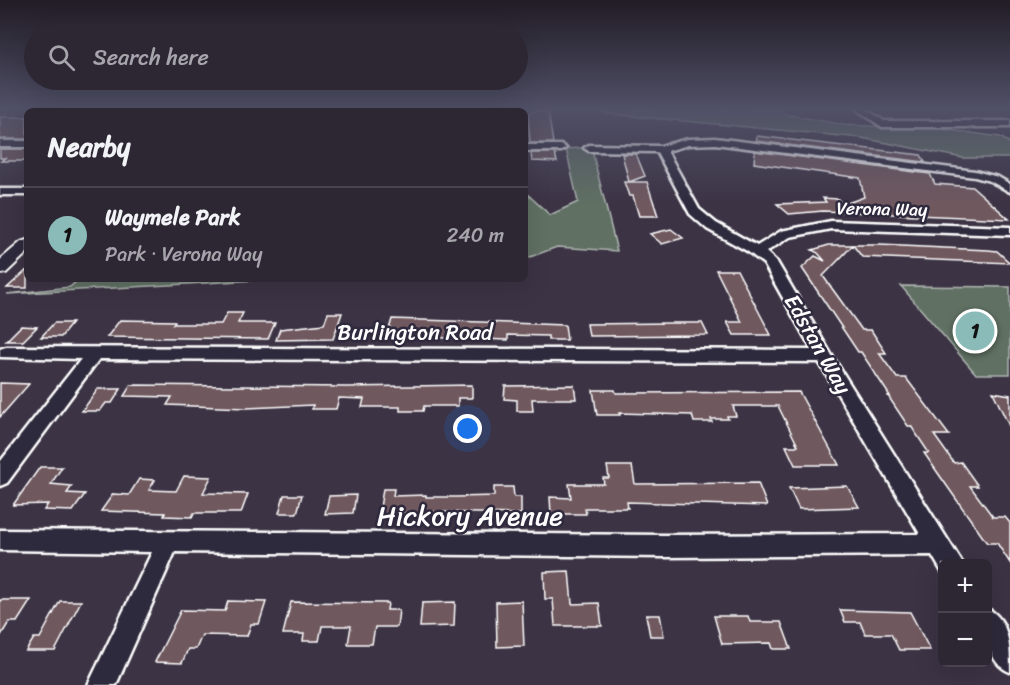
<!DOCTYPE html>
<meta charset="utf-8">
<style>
:root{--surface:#2d2633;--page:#39323f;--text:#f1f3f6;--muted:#a7a5ac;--line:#48434e;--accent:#8bbbb9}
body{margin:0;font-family:Sriracha,sans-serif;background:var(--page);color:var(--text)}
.controls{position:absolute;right:18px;bottom:18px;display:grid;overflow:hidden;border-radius:9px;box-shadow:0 6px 24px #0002}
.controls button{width:54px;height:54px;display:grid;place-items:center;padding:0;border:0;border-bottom:2px solid var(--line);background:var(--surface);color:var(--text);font:30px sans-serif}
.you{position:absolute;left:468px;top:429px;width:21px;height:21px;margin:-15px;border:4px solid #fff;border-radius:50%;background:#1a73e8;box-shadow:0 0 0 9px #1a73e833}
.badge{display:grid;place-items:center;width:39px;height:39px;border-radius:50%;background:var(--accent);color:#111;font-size:20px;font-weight:700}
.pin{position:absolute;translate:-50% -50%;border:3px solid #fff;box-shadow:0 2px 6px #0006}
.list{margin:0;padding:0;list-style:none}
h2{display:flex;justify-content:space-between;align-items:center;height:78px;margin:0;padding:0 24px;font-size:26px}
h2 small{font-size:20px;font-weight:400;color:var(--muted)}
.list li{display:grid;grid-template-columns:39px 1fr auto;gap:18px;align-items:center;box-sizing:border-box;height:96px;padding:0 24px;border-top:2px solid var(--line)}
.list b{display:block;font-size:22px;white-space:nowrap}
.list p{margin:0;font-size:20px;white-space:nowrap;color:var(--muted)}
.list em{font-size:20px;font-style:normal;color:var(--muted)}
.icon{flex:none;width:33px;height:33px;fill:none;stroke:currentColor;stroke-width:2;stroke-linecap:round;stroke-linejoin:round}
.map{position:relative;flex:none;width:1010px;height:685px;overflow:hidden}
.search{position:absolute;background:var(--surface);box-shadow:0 6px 24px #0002;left:24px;top:24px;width:504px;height:66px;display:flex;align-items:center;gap:15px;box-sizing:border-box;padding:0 21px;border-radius:33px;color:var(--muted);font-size:22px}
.panel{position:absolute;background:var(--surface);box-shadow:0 6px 24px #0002;left:24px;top:108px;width:504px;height:174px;border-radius:9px}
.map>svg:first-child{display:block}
.green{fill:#616f64;stroke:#b0b7b2;stroke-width:1.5}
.building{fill:#6f595e;stroke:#fff;stroke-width:1.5}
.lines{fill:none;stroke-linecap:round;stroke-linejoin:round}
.service-casing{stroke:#fff;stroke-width:5}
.minor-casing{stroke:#fff;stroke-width:5}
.tertiary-casing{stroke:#fff;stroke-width:4}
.service{fill:#2f2a3d;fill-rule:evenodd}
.minor{fill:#2f2a3d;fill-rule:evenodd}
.tertiary{fill:#2f2a3d;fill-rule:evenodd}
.labels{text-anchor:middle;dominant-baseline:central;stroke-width:5;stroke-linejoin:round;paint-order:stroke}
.far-street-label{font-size:18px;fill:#fff;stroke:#2f2a3d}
.street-label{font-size:22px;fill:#fff;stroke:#2f2a3d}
.near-street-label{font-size:27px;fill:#fff;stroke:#2f2a3d}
</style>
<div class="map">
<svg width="1010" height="685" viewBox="0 0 1010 685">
<rect width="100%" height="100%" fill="#3c3344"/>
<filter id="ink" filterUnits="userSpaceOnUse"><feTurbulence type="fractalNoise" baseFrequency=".0167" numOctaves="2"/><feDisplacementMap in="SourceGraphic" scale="12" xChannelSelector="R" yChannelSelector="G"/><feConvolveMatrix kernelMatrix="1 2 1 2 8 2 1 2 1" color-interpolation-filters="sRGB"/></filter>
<g filter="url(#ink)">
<!-- green -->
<path class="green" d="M593 109H779L785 114 844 125 942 129 1000 137 1010 143V158H963L862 138 609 114Z
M591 147 617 251 557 247 525 259V192L550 215 578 202 566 149Z
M79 279H277L7 294 70 287Z
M901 286 1010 287V374H976Z"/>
<!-- building -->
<path class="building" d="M535 111H548L553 143H530L528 113Z
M0 117H27V139H0Z
M757 136 921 155 925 162 756 141Z
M0 149H27V161H1L5 158H0Z
M755 151 930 174 935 184 973 187 1009 219 823 211 789 214 777 204 826 202 823 198 838 199 842 205 864 197 860 178 754 163Z
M531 153H555L557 162 532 161Z
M622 154H636L645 176 629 182Z
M624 182H647L658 216H639L633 196H629Z
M671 229 683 238 662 244 650 234Z
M829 245H880L988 250 997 251 1010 263 862 257 853 245 823 276 862 330H871L886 353H879L897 378H906L949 435H934L954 463 961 462 978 486H970L993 517H1005L1010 523V563L997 543H987L947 486 924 453H929L911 426H908L888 396H890L861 352H858L802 268 815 256 825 261 818 253 812 250Z
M27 270V288H7Z
M716 270H737L771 335H734L727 322H742Z
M227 313H243L238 323H275L268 339 107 337 120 320 175 321 173 324H221Z
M328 313H342L333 339 276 340 280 329 324 324Z
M392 319 565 325 567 340H548V336L508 335V340L387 336Z
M54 323H72L61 337H41Z
M671 323H702L708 335 589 336 587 324Z
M21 326 37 327 23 341H6Z
M0 383 29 384 0 417Z
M131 385 347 387 472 385V398H458V406H424L423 411H400V407H362L364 399 339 398 336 409H312L313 405 247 408 167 405 172 397 124 396Z
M574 385 576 399H532L533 411H517V400L504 399 505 386Z
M98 389H121L112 403H106L100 411H82Z
M593 390H615L616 393 799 392 839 465H795L786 446H798L778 406H733L736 416H727L728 419H711L712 422H694L692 415 619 413 620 415H597Z
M993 392 1010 395V428Z
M607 466H632L635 484 758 483 767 506 627 502 628 508H585L586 514H551L550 497 571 498 569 484H604L603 478H609Z
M40 467H62L51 484 72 486 67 493 85 494 73 511 44 510 48 504 13 505Z
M184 476 211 477 203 493 248 494 241 513H194L192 517 164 516 165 513 101 511 113 494 129 495 139 479 155 480 149 490 176 491Z
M847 486 859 507 799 509 789 488Z
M494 487H513L514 497H521V514L437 512 379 514 383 489H394L393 496 426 495V497H456L494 496Z
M284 495H302L297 513H279Z
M356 495 353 513 325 514 329 496Z
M569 571 572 604 599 603 602 626H555L553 599H545L544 572Z
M0 600H31L17 622H9L0 637Z
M60 601H81L55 651H26L34 638H40Z
M228 601 266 602 259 624H251L247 636 202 635 196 649H188L182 663 155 662 181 610 225 611Z
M522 601 524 646 497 647 496 602Z
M291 602 388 603 387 610H399L397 627H375L372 644H348L351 626H322L319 641H303L304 634H283Z
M455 602 454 626 420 627 422 603Z
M840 610 910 612 930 650H899L891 634H865L860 622H845Z
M646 615H660L664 636H650Z
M714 616H748L750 622H781L791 649H773L771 643 722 644Z"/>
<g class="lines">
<!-- service casing -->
<g class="service-casing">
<path id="service" d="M149 109H154L152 111H147Z"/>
</g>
<!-- minor casing -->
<g class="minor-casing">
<path id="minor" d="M856 109H866L884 121H1010V127H882Z
M715 138 975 171 998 177 1010 184V192L990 181 975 177 715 144 688 145 667 151 699 209 716 223 757 246 781 231 831 221 1010 227V235L831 229 790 237 766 252 777 262 831 354 963 564H942V572L932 555 664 557 175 552 116 685H88L152 552 0 550V530L664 535 920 534 819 362 99 359 7 483 0 486V462L81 359 0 357V349L6 347 812 350 764 264 747 251 707 229 690 214 657 152 589 151 584 148 589 145 661 146 688 139Z
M0 141H27V147H0Z
M525 145H561L566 148 561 151H525Z
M0 189H27V195H0Z
M988 609C1010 620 1010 649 1010 672 986 662 986 632 988 609Z"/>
</g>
<!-- tertiary casing -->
<g class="tertiary-casing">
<path id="tertiary" d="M27 240V253L6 273 0 274V260L21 242Z"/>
</g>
<!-- service -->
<use href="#service" class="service"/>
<!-- minor -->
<use href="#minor" class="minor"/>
<!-- tertiary -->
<use href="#tertiary" class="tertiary"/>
</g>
</g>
<!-- sky -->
<linearGradient id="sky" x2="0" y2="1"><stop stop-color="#211c25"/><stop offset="0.53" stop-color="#505067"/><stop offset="1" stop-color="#505067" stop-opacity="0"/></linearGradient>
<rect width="1010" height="205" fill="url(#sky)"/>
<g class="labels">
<!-- far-street labels -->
<g class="far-street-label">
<text transform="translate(882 209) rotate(1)">Verona Way</text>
</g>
<!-- street labels -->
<g class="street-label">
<text x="415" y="332">Burlington Road</text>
<text transform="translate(818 344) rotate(60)">Edstan Way</text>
</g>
<!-- near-street labels -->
<g class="near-street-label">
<text x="470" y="516">Hickory Avenue</text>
</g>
</g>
</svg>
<div class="controls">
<button>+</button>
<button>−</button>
</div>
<div class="you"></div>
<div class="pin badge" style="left:975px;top:331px">1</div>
<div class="search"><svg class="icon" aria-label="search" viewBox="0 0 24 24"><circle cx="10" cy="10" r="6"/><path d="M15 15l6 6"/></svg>Search here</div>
<section class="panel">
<h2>Nearby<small></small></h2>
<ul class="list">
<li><span class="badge">1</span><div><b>Waymele Park</b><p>Park · Verona Way</p></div><em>240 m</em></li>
</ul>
</section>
</div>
